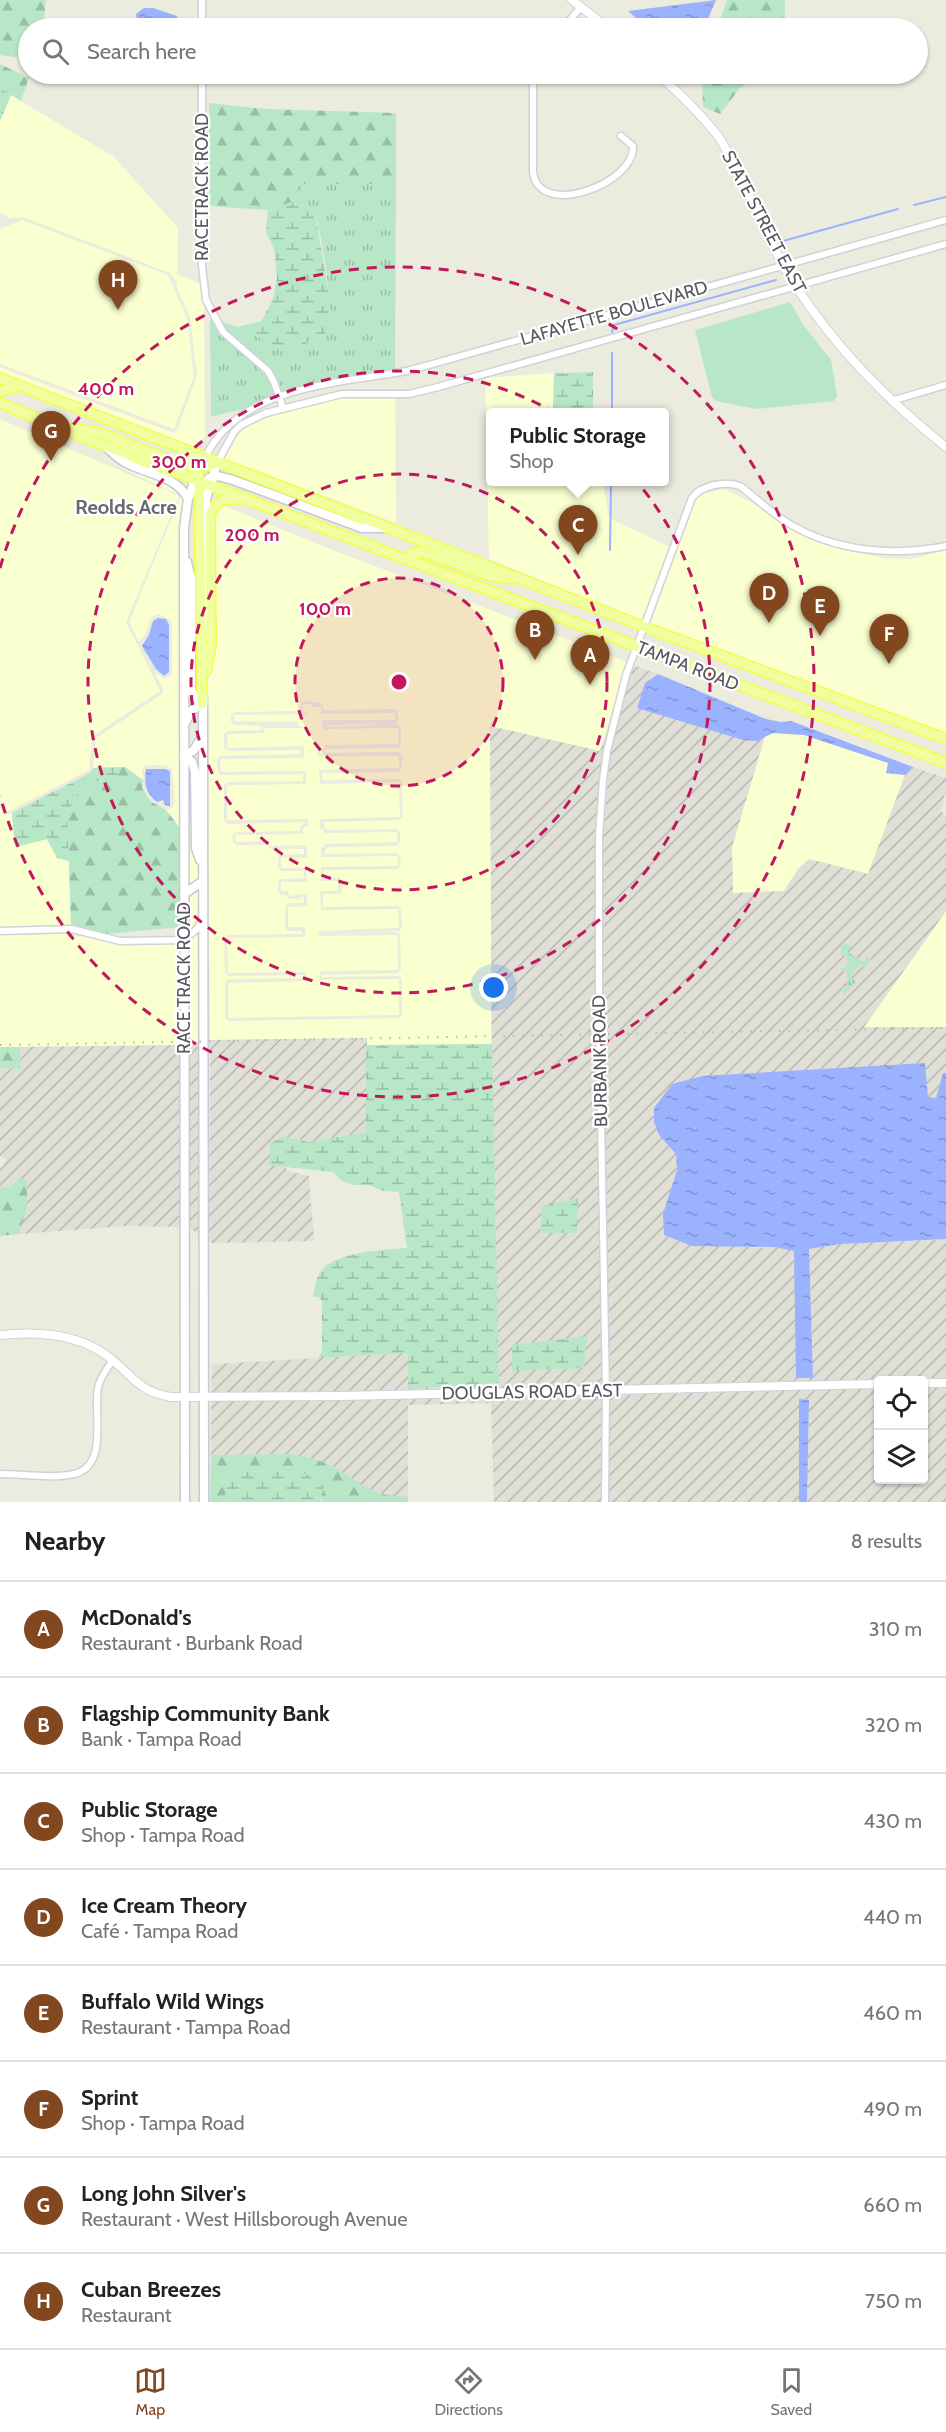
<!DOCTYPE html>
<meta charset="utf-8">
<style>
:root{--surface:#fff;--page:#f6f6f6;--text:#222;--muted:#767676;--line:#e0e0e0;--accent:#82471e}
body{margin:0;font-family:Cabin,sans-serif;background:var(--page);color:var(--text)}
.controls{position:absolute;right:18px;bottom:18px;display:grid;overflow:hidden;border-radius:6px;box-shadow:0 2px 4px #0004}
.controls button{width:54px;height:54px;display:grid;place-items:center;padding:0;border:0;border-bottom:2px solid var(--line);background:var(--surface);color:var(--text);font:30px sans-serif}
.you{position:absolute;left:494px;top:988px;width:21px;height:21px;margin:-15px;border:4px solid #fff;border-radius:50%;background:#1a73e8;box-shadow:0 0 0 9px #1a73e833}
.badge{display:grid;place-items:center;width:39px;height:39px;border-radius:50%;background:var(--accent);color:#fff;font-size:20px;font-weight:700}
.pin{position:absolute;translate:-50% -50px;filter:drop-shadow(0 2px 3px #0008)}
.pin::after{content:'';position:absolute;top:32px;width:21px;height:18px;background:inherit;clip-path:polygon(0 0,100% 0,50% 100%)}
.popup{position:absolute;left:486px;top:408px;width:183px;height:78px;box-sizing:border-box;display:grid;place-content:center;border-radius:6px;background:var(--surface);filter:drop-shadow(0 2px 4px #0005);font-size:20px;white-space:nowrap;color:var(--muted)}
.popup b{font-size:22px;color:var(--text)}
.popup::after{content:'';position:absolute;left:50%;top:100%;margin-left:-12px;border:12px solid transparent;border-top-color:var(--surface)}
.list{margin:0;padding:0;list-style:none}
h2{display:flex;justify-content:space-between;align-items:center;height:78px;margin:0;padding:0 24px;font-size:26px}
h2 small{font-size:20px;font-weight:400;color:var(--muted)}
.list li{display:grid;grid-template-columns:39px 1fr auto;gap:18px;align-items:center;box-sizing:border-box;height:96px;padding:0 24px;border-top:2px solid var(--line)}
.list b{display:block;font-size:22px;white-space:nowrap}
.list p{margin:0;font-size:20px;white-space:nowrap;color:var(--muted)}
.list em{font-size:20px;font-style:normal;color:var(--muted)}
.icon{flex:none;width:33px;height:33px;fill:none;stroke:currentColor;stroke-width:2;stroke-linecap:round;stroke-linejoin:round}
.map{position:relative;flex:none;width:946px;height:1502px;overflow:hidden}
.search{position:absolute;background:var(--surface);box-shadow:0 2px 4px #0004;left:18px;right:18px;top:18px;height:66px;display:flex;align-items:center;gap:15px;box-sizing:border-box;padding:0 21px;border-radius:33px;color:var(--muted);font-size:22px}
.sheet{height:846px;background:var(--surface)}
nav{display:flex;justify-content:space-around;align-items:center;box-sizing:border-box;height:84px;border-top:2px solid var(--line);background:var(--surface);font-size:16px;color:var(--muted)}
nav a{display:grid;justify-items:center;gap:3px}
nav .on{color:var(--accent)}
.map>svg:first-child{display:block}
.commercial{fill:#faffd0;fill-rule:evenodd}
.industrial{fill:url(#industrial-furrows)}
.grass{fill:url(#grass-tufts)}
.forest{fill:url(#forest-firs)}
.wetland{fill:url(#wetland-marsh)}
.park{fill:#b7e7c7}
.water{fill:url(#water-ripples)}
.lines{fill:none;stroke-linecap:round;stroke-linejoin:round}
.stream{stroke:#9bb2ff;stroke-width:2}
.minor-casing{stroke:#d1d1da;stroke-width:9}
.tertiary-casing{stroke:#d1d1da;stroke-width:10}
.secondary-casing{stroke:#c9c9d4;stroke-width:11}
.primary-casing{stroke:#f4fe45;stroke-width:12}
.minor{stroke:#fff;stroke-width:6}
.tertiary{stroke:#fff;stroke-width:8}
.secondary{stroke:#fff;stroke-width:8}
.primary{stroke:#efffa0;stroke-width:9}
.rail{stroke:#b7b7b8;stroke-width:2;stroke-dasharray:1.5 8;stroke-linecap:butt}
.ring{fill:none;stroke:#c2185b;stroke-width:3;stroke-dasharray:10 8}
.labels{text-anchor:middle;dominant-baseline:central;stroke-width:4.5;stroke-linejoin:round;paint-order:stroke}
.street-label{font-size:18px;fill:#575861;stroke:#fff}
.neighbourhood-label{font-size:20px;font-weight:bold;fill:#686a73;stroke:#fff}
.centre{fill:#c2185b;stroke:#fff;stroke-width:3}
.ring-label{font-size:18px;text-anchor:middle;font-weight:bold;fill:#c2185b;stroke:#fff;stroke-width:4.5;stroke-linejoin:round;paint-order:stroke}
</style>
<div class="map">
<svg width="946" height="1502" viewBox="0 0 946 1502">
<defs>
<pattern id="industrial-furrows" width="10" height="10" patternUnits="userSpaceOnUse" patternTransform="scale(1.5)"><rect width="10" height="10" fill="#dfdfd6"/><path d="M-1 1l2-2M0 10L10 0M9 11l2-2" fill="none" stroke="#b8b8b1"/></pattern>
<pattern id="grass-tufts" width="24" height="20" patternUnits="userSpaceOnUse" patternTransform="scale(1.5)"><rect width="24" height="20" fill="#b7e7c7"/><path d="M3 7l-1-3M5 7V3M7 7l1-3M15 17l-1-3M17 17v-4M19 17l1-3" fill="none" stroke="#98bea5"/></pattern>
<pattern id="forest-firs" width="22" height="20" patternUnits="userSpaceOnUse" patternTransform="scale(1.5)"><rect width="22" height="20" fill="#b7e7c7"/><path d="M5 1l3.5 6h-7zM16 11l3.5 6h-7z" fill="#98bea5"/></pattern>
<pattern id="wetland-marsh" width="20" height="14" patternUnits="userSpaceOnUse" patternTransform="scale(1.5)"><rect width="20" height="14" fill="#b7e7c7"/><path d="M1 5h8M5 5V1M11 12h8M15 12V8" fill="none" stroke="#98bea5"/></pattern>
<pattern id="water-ripples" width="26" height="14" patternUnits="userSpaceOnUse" patternTransform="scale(1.5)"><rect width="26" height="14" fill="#9bb2ff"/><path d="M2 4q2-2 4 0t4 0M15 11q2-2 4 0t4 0" fill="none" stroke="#8194d2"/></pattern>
</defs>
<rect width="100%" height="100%" fill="#ebecde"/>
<!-- commercial -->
<path class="commercial" d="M11 95 114 157 178 228 177 274 204 285 205 437 198 442V448L0 372V367L174 433 177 430 197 376 190 318 177 288V283L170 273 23 217 9 218 0 212V121Z
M22 220 168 275 187 318 194 376 174 429 0 364V229Z
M554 373 553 412H491V482H603L609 518 670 547 643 621 489 559 485 378Z
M367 397 395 398 396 523 223 458 236 435 255 422 284 412 342 398Z
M0 419 179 496 126 622 160 691 93 736 89 770 7 812 0 801Z
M111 463 174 487 181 493 184 499 179 548 181 829 166 810 172 808 175 803 172 769 165 765H146L142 770 143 780 125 767 93 768 96 738 162 694 163 690 154 672 164 679 168 678 172 673V625L170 619 158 614 151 618 146 633 139 642 129 622 181 496Z
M725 489 758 506 787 527 840 549 883 558 912 559 946 550V733L650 623 695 500 703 493Z
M222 505 330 549 627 662 600 751 490 727 492 1044 366 1045V1038L210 1040 206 698 209 675 214 516 215 511ZM309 701 321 703 324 710 395 709 398 712V720L395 724 325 725 327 727 398 724 401 727V744L398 748 328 749 320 753 399 752 402 756V768L399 772 322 773 323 780 399 779 402 782 403 817 399 820 323 822 326 830 397 829 400 832V842L397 846 327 847 324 854 397 853 400 856 401 865 397 869 323 870 324 878H339L342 882V891L340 894H323V907L398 906 401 909 402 928 399 931 338 933 397 932 400 935 401 970 398 973 322 975V977L399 976 402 979V1015L399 1018 229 1021 225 1018V983L228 979 303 978V975L228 976 225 973 224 939 227 935 302 934V931H288L285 928V907L288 903H304V896L298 899H289L285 895H281L278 891V882L281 879 304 878V871H281L278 868V858L281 855 304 854V849H270L267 845H236L233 842 232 836 236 832 300 831V827L305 822 227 824 224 820V786L227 782 303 781V774L221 775 218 772 217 759 220 756 301 754V750L228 751 224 748V734L227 731 262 730 263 726 234 725 231 722V715L234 712 299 711 302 702Z
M308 704H312V707H321V714L395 713V720H322V728L327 731 328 729 398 728V744L325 745V749H317V756H399V768L319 770 320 784 399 782 400 817 320 819V829H323L324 833 397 832V842L324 844V847L321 848V857L397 856 398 866 321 867V881H338V891H320L321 910 398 909 399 928 318 931 319 936 397 935 398 970 320 971 319 980 399 979V1015L228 1018V983L306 981V972L228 973 227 938 305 937V927H288V907L307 906V893L289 896 288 891H281V882H307L306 868H281V858H307V845L270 846 269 841 236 842 235 835 303 834V827H308V819L227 820V785L306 784V771L221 772 220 759 304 758V746L228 748 227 734 264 733 265 728H304L299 726 298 722 234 721V715L308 714V712L303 713 302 706Z
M773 733 804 735 888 763 887 773 905 775 868 874 809 859 798 869 784 891 733 893 732 847 765 737Z
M188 763 191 773 193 849 199 867V918L188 933Z
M0 807 6 815 12 813 15 847 47 839 57 858 69 861 71 925 0 927Z
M946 911V1027L864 1028Z
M199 932V1042L188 1045V942Z
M71 933 72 937 84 936 120 945 181 944V1045L0 1047V935Z"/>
<!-- industrial -->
<path class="industrial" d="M633 665 658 674 650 678 637 708 765 736 732 847 733 893 784 891 798 869 809 859 868 874 905 775 913 767 946 778V789L941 811 946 816V911L864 1027H946V1073H943L936 1098 927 1097 924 1063 672 1084 654 1108V1122L659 1135 676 1153 677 1170 663 1214 752 1248 774 1247 795 1251 797 1378 813 1377 809 1249 841 1244 946 1239V1379L610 1387 602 1010 603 837 610 752Z
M610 723 599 780 596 837 595 1010 603 1388 211 1393 212 1364 408 1353V1388L499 1383 492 1128 490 726 600 751Z
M367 1038V1132L309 1142 285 1137 270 1165 286 1167 287 1171 309 1176 314 1241 212 1243 209 1241 210 1040Z
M199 1042 200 1235 188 1227V1045Z
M181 1045V1227L128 1226 19 1234 27 1207V1181L10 1188 0 1187V1167L3 1166 6 1159 0 1156V1068L21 1069 20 1047Z
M924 1387H946V1502H807L809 1400 799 1399V1502H608L610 1395 878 1388V1480H924Z
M603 1396 601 1502H494L491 1403 408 1405V1496L390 1497 361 1486 330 1465 293 1454 211 1455V1401Z"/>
<!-- grass -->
<path class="grass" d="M298 184H396L395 369 329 379 282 392C268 354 241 351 220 321L237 327 262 321 255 333C275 356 311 348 331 328 330 289 324 249 315 211L292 202Z
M210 319 221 335 265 373 275 395 242 409 211 417Z
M845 943 851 947 848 952 863 962 867 956 871 959 865 968 859 965 850 977 856 981 846 993 843 994 841 987H847V972L841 971V968H847V956H841V945Z"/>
<!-- forest -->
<path class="forest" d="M0 0H46L43 28H28V59L0 55Z
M727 0H785V28H717Z
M0 64 29 78 21 101 0 88Z
M702 74H761L740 88 720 114 703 107Z
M209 103 266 109 396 113V184H298L292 202 268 210 210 206Z
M118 767H125L143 780 142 788 150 801 166 810 181 829V927L106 934 71 925 67 812C73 805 75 798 81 791 89 781 105 780 116 776Z
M0 1047H20L21 1069 0 1068Z
M20 1178 27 1181V1207L19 1234 0 1236V1187L10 1188Z
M293 1454C305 1457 319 1460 330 1465 361 1480 368 1498 408 1496V1502H320L322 1500 303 1472 238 1471 228 1481 224 1502H210L211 1455Z"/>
<!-- wetland -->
<path class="wetland" d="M0 88 11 95 0 121Z
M292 202 315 211 330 300 331 328C311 348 275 356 255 333L273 299 277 277 274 249 266 232 268 210Z
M593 372V412H553L554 373Z
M118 767 117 776C105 780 89 781 81 791 75 798 73 805 67 812L69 861 57 858 47 839 15 847 12 813 90 773 93 768Z
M492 1044 499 1383 408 1389V1353L318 1358 322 1352V1301L319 1297H313C315 1290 315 1280 319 1274 331 1251 385 1250 407 1248L399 1192 383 1191 369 1185H353L342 1181 333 1172 269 1165 270 1143 285 1137 309 1142 366 1132V1045Z
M578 1198 577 1233H540L542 1206Z
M587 1336 584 1368 512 1371V1345Z
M238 1471 303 1472 324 1486 320 1502H224L228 1481Z"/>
<!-- park -->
<path class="park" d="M790 302 804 326 831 360 837 396 834 401 756 409 716 401 712 397 695 330Z"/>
<!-- water -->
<path class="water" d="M716 0 704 28H647L628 11Z
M144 8H153L177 16 179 28H138L136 14Z
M158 618 166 619 169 625V672L164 676 156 669 142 646 149 635 153 621Z
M658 674 766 719 781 722 791 721 913 767 905 775 886 773 888 763 804 735 773 733 757 741 743 740 637 708 645 683Z
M146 769H165L170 771V806L165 805 163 800 157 802C145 793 144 783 146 769Z
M925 1063 928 1097 936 1098 943 1073H946V1239L841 1244 809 1249 813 1378H796L794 1251 774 1247 692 1246 664 1235 663 1214 677 1170 676 1154 659 1135 654 1122V1108L672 1084 702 1076Z
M799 1399 809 1400 807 1502H799Z"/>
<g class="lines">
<!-- stream -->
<path class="stream" d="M914 205 946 197
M783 241 898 209
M612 332 614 325 776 280
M612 412V353
M610 550 611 482"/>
<!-- minor casing -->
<g class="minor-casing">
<path id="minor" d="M202 0V28
M563 28 581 7
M202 74V266L206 300 223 332 268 371 274 382 283 408
M533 74V172C539 220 636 183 633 146L621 136
M891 401 946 385
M205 458C239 384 342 384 411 370L946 220
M217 463 234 432 241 425 266 413 342 394H409L438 387 946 244
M0 931 72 929 120 941 184 940 197 929 203 919
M0 1474C23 1474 51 1479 74 1474 109 1466 93 1413 98 1388 100 1377 107 1369 113 1360
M605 1502 606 1391 599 1010V837L603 780 607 751 626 675 692 498C701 485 725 481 740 486 756 498 770 512 788 523 834 551 893 557 946 546"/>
</g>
<!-- tertiary casing -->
<g class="tertiary-casing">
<path id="tertiary" d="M572 0 608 28
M658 74C679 93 700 113 718 136 724 144 728 154 733 163 755 203 770 247 795 285 835 347 888 401 946 447
M0 1335C37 1331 80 1334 110 1358 133 1376 139 1392 171 1397L341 1396 878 1384
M924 1383H946"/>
</g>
<!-- secondary casing -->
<g class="secondary-casing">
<path id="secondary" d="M107 448C113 453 119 459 126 463 147 474 177 476 188 499
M209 478 218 476 233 480 362 528H385
M187 562 191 579V688L193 695 202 704
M205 629 206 499 217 463
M203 698 204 1502
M185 723 192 710 202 704
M200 860 196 848 195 772 192 762 184 755 193 751 201 739
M184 894 203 881
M185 1502 184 528 188 499 197 475"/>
</g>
<!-- primary casing -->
<g class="primary-casing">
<path id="primary" d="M0 378 645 627 946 739
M0 391 20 386
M0 403 98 443 946 763
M74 429 97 432 182 465 200 468 217 463
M182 451 196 467 199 481 202 704
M406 559 412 554 423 552 491 576 513 579
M206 671 211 645 210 516C214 500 226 498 240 499"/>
</g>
<!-- minor -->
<use href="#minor" class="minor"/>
<!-- tertiary -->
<use href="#tertiary" class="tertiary"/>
<!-- secondary -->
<use href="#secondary" class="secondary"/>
<!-- primary -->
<use href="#primary" class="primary"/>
<!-- rail -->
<path class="rail" d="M0 1045 946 1028"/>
</g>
<!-- distance rings -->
<circle cx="399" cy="682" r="104" fill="#c2185b" fill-opacity=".12"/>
<g class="ring">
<circle cx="399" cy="682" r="104"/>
<circle cx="399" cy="682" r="208"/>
<circle cx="399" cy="682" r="311"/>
<path d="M0 568A415 415 0 1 1 0 796"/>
</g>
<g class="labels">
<!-- street labels -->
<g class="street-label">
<text transform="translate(202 187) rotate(-90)">RACETRACK ROAD</text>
<text transform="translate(764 222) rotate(62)">STATE STREET EAST</text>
<text transform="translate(614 313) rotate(-16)">LAFAYETTE BOULEVARD</text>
<text transform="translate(688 666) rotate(21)">TAMPA ROAD</text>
<text transform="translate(184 978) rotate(-90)">RACE TRACK ROAD</text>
<text transform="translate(600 1061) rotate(-91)">BURBANK ROAD</text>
<text transform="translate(532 1392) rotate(-1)">DOUGLAS ROAD EAST</text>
</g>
<!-- neighbourhood labels -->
<g class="neighbourhood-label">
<text x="126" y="507">Reolds Acre</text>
</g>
</g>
<circle cx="399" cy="682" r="9" class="centre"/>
<g class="ring-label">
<text x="106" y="395">400 m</text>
<text x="179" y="468">300 m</text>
<text x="252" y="541">200 m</text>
<text x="325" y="615">100 m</text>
</g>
</svg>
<div class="controls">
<button><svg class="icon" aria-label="locate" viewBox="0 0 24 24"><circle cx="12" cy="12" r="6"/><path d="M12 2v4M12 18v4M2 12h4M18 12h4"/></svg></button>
<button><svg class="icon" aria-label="layers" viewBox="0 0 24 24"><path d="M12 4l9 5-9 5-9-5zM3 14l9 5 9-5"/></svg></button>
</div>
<div class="you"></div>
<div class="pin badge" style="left:590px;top:685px">A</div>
<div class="pin badge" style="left:535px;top:660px">B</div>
<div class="pin badge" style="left:578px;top:555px">C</div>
<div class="popup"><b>Public Storage</b>Shop</div>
<div class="pin badge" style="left:769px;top:623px">D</div>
<div class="pin badge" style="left:820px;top:636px">E</div>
<div class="pin badge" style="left:889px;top:664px">F</div>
<div class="pin badge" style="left:51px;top:461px">G</div>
<div class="pin badge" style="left:118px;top:310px">H</div>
<div class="search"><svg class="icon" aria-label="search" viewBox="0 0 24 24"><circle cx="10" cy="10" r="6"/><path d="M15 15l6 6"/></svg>Search here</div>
</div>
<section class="sheet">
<h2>Nearby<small>8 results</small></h2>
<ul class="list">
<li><span class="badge">A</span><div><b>McDonald's</b><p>Restaurant · Burbank Road</p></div><em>310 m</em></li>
<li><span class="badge">B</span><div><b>Flagship Community Bank</b><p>Bank · Tampa Road</p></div><em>320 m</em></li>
<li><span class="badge">C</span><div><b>Public Storage</b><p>Shop · Tampa Road</p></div><em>430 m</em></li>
<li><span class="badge">D</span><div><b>Ice Cream Theory</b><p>Café · Tampa Road</p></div><em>440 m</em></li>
<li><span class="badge">E</span><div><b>Buffalo Wild Wings</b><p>Restaurant · Tampa Road</p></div><em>460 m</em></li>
<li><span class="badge">F</span><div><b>Sprint</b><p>Shop · Tampa Road</p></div><em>490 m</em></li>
<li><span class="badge">G</span><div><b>Long John Silver's</b><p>Restaurant · West Hillsborough Avenue</p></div><em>660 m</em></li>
<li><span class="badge">H</span><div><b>Cuban Breezes</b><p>Restaurant</p></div><em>750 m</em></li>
</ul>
</section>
<nav>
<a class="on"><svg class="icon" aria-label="map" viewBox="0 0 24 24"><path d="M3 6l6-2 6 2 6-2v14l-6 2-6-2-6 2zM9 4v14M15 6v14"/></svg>Map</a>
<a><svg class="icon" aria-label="directions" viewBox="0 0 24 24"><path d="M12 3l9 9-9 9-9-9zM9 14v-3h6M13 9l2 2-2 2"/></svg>Directions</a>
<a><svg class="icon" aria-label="saved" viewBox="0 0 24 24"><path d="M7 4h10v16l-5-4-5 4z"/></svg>Saved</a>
</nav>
